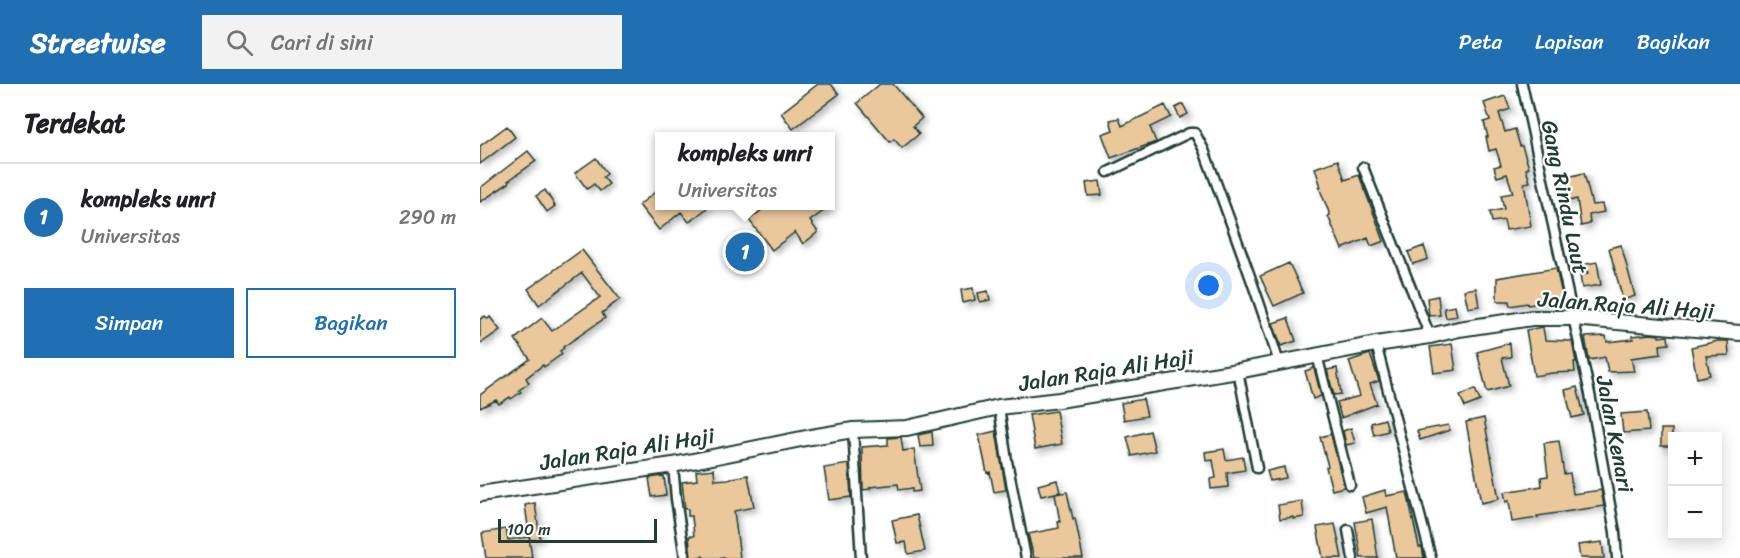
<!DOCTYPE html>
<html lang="id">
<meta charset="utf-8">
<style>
:root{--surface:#fff;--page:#f2f2f2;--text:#202124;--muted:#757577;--line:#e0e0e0;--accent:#1f6fb2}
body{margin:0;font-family:Sriracha,sans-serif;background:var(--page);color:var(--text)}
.controls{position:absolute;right:18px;bottom:18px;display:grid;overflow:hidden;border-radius:0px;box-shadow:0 3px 15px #0003}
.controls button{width:54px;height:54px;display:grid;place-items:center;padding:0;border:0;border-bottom:2px solid var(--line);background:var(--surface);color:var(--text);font:30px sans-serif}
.scale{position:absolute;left:18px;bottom:15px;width:159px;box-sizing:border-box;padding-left:6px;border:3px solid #1f3d34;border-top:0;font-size:16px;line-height:21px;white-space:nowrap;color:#1f3d34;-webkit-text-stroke:4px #fff;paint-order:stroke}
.you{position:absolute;left:729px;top:202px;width:21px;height:21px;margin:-15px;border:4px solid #fff;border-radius:50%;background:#1a73e8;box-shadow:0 0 0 9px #1a73e833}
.badge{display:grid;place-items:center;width:39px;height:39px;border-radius:50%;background:var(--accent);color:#fff;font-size:20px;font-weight:700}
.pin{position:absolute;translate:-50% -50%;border:3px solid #fff;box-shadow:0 2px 6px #0006}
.popup{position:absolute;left:175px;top:48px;width:180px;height:78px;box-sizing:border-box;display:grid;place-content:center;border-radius:0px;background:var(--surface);filter:drop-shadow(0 2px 4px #0005);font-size:20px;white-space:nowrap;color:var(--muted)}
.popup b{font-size:22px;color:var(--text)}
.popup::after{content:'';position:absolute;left:50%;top:100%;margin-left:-12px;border:12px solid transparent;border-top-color:var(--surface)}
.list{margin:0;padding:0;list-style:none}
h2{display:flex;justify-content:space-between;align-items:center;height:78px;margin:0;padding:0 24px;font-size:26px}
h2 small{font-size:20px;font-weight:400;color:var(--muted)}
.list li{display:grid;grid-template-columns:39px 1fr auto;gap:18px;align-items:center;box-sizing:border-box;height:108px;padding:0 24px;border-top:2px solid var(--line)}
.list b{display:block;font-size:22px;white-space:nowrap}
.list p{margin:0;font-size:20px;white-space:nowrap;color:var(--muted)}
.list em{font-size:20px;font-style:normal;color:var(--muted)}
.actions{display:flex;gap:12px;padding:18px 24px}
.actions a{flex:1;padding:14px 0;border:2px solid var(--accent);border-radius:0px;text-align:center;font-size:21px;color:var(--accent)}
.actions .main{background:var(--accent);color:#fff}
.icon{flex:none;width:33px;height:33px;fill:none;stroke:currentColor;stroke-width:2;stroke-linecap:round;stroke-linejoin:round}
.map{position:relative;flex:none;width:1260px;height:474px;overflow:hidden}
header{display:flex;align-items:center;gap:36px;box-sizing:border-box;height:84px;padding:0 30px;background:var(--accent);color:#fff}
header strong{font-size:28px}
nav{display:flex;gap:33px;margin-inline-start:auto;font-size:21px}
.search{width:420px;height:54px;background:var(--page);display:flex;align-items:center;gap:15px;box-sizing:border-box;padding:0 21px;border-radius:0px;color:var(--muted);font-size:22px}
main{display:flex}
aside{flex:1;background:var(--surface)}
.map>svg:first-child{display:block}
.building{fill:#ebc79c;stroke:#1f3d34;stroke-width:1.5;filter:url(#shadow)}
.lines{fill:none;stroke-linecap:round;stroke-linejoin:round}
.minor-casing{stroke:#1f3d34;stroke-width:13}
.primary-casing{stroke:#1f3d34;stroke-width:18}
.minor{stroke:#fff;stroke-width:8}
.primary{stroke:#fff;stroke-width:14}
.labels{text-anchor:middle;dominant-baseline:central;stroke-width:4.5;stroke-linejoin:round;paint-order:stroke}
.street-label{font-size:22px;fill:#1f3d34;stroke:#fff}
</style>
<header>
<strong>Streetwise</strong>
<div class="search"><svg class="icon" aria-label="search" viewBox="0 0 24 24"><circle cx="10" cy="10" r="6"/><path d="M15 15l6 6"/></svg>Cari di sini</div>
<nav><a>Peta</a><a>Lapisan</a><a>Bagikan</a></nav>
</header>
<main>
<aside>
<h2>Terdekat<small></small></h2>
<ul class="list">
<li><span class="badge">1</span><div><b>kompleks unri</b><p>Universitas</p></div><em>290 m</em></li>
</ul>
<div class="actions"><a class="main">Simpan</a><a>Bagikan</a></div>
</aside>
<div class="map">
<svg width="1260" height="474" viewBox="0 0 1260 474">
<defs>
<filter id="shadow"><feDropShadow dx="3.5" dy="3.5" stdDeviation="3" flood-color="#0004"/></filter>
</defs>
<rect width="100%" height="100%" fill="#fff"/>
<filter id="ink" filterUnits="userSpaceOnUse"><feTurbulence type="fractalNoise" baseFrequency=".0167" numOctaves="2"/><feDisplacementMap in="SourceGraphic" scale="12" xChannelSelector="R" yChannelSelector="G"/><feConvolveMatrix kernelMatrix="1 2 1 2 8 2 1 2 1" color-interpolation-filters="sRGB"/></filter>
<g filter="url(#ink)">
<!-- building -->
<path class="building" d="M338 0H351L359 10 313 45 301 29Z
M400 0H413L442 34 433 42 439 50 422 64 414 55 410 58 377 19Z
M1025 12 1030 25 1019 29 1025 48 1035 45 1040 62H1042L1049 84 1046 85 1050 98 1044 99 1051 142 1026 146 1024 136 1012 138 1010 128 1024 125 1021 111 1033 109 1027 90 1017 93 1014 83 1021 81 1016 65 1009 67 1006 53H1008L1004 38 1010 36 1004 19Z
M703 20 708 30 700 34 695 24Z
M685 21 691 33 670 43 676 58 631 74 622 50 633 46 630 36 639 34 642 42Z
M27 42 35 53 0 80V62Z
M48 67 56 77 28 97 29 99 0 118V104Z
M116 74 127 90 123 93 129 100 120 107 114 100 107 105 95 89Z
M858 76 865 96 879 91 904 157 891 162 888 154 862 165 848 132 850 131 839 103H841L835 84Z
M1104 89 1112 121 1122 120 1124 128 1109 131 1110 140 1101 142 1097 115 1085 118 1080 95Z
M620 97 622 111 608 112 606 99Z
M180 104V122H230L209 138 201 128 179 146 159 121Z
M65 106 75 122 67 128 56 112Z
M287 122H350L330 137 338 148 323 160 315 148 292 166 269 136Z
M1141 161 1155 212 1143 216 1129 164Z
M944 162 948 175 933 180 928 168Z
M102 166 140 215 122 229 125 234 83 263 84 264 80 267 82 270 64 283 63 281 46 294 49 299 39 306 41 308 31 315 30 313 19 320 16 316 0 324V311L50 275 35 255 62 234 72 247 120 213 102 189 59 221 48 205Z
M1117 178 1121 201 1102 204 1100 191 1108 190 1106 180Z
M809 179 823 209 794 222 780 192Z
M1076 184 1084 219 1072 220V217L1048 221 1047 219 1030 222 1029 217H1017V194Z
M493 204 495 216 483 219 481 206Z
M996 204 999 222 988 224 984 206Z
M508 207 510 216 500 218 498 209Z
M958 212 960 231 949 232 947 214Z
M975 222 977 232 966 234 964 224Z
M5 232 8 235 10 233 20 246 0 260V235Z
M808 234 816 257 801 262 793 239Z
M1063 243 1065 256 1092 257 1096 278H1094L1095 288 1072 289 1054 292 1046 246Z
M1171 250 1179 251V253L1188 252 1189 260 1180 261 1181 270 1151 274 1154 287 1128 288 1125 273 1109 276 1105 253 1126 252 1127 258 1153 255 1152 252Z
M1238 257H1248L1249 271 1226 272 1230 291 1217 294 1211 263Z
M1030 259 1031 273 1022 274 1029 302 1007 308 997 268Z
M972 260 976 286 954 289 950 263Z
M890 270 899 297 890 300 897 320 861 334 857 318 880 312 869 277Z
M834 284 841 312 833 315 825 287Z
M857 284 861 310 854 311 847 286Z
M1097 303 1104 331 1092 334 1085 306Z
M995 305 1000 317 985 323 980 312Z
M663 315 667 332 644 336 641 319Z
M576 327 582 360 555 365 549 331Z
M1167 328 1169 347 1143 349 1141 330Z
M1004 334 1019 415 1001 419 986 338Z
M905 335 908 347 894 351 891 339Z
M968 341 970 346 940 356 937 347Z
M871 344 875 359 866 361 863 347Z
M1181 345H1192V362H1181Z
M516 347 526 406 514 408 510 388 507 389 499 351Z
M670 347 675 367 652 372 647 353Z
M452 348 453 362 440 363 438 351Z
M851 350 864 403 852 406 846 383 848 382 840 353Z
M421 353 423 367 434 365 440 407 432 408V404L419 406 418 400 390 403V405L383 406 382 363 408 361V354Z
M1079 357 1084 390 1090 389 1093 410 1121 406 1124 422 1057 432 1058 434 1032 438 1029 417 1026 418 1024 408 1062 402 1061 393 1068 392 1064 359Z
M744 365 746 376 763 373 765 386 747 389 748 403 731 405 730 395 736 394 733 376 726 377 725 368Z
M369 380 371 413 349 416 344 384Z
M804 383 806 394 790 397 787 387Z
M234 385 235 396 248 395 268 391 274 423 254 427 260 474H224L223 472 211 474 209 452H214L212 432H208V425H205L202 398 217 396 216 387Z
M184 392 186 411 172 413 169 394Z
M577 396 580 408 561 412 558 401Z
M905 406 906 412 927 408 939 463H942L944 474H916L907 423 886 429 882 413Z
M587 408 593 435 595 434 603 474H554L548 450 579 444 578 438H580L575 410Z
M822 417 824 433 813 435V433L800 435 798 421Z
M55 419 60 455 50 456 45 421Z
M437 431 445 467 428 470 426 458 417 459 412 436Z
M892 435 898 474H881L875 438Z
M855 440 862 474H843L837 443Z
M26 445 28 456 49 453 52 474H6L2 449Z
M1122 458 1124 474H1100L1098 461Z"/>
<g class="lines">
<!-- minor casing -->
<g class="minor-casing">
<path id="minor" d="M1042 0 1110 310 1135 448 1137 474
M883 83 950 252
M628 88 709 49H715L724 66C750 137 777 207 799 279
M896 260 951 474
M837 271 870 401
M758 287 777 384
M519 323 527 377 546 474
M373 346 381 474
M193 381 196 415 205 474
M868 446 873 474"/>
</g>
<!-- primary casing -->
<g class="primary-casing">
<path id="primary" d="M0 410 193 381 331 353 373 346 427 344 519 323 579 316 758 287 896 260 950 252 979 245 1052 234H1093L1260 249"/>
</g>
<!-- minor -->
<use href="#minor" class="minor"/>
<!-- primary -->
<use href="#primary" class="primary"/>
</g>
</g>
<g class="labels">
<!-- street labels -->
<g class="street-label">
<text transform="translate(1085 113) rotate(78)">Gang Rindu Laut</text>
<text transform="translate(1146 221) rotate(4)">Jalan Raja Ali Haji</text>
<text transform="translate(626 286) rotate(-9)">Jalan Raja Ali Haji</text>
<text transform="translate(1135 350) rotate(79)">Jalan Kenari</text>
<text transform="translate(147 365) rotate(-9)">Jalan Raja Ali Haji</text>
</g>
</g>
</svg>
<div class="controls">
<button>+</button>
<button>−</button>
</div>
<div class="scale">100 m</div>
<div class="you"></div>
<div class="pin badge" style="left:265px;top:168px">1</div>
<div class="popup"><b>kompleks unri</b>Universitas</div>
</div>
</main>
